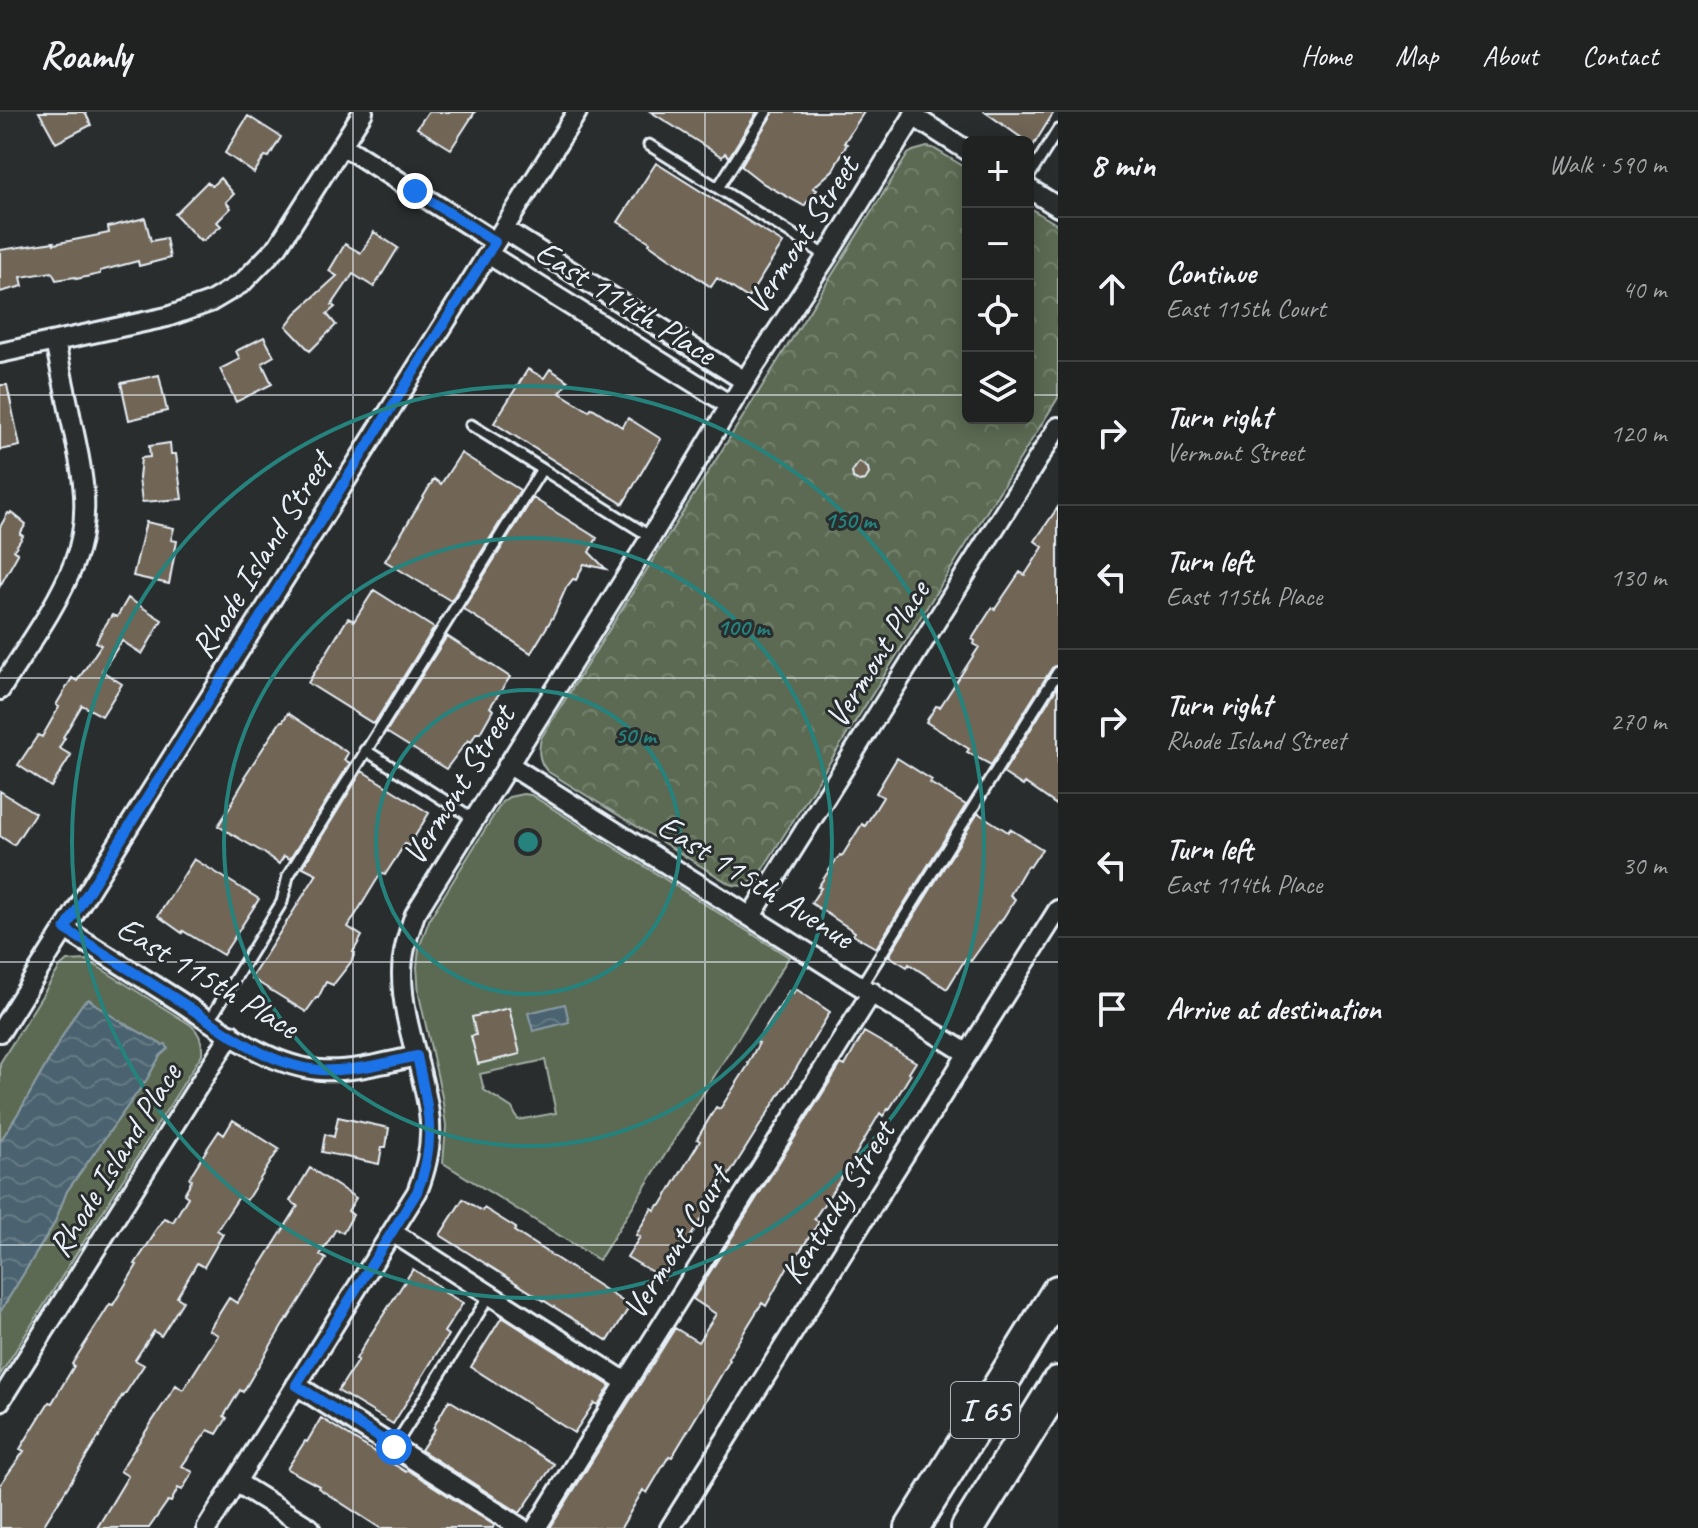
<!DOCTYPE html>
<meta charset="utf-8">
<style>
:root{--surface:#202222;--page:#2d2f2f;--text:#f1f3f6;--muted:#a2a4a5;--line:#3d3f40}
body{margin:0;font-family:Caveat,sans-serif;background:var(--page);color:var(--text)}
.controls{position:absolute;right:24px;top:24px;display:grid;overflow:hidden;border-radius:12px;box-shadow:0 4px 20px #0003}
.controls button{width:72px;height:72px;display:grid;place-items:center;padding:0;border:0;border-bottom:2px solid var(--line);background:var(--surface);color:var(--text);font:40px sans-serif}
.stop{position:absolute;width:24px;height:24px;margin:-18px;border:6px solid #1a73e8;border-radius:50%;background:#fff}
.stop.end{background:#1a73e8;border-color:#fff;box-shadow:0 2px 8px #0008}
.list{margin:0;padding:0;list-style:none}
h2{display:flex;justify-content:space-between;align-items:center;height:104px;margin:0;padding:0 32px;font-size:34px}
h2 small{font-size:26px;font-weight:400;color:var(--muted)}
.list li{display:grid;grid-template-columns:52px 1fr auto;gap:24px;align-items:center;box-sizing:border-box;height:144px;padding:0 32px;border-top:2px solid var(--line)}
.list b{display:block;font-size:30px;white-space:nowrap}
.list p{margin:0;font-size:26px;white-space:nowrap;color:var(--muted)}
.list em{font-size:26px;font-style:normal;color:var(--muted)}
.icon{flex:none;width:44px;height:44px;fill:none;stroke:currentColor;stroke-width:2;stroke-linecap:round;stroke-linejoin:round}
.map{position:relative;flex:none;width:1058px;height:1416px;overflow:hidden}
header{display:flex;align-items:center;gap:48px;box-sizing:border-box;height:112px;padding:0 40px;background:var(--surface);border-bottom:2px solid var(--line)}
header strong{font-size:38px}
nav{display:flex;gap:44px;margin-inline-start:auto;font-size:28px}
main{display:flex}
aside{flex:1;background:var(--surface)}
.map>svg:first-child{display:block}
.grass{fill:#5b6b53;stroke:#a2aea6;stroke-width:2;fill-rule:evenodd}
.park{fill:url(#park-crowns);stroke:#a2aea6;stroke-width:2}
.water{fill:url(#water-waves);stroke:#8a9ca6;stroke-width:2}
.building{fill:#716557;stroke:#e8f1f8;stroke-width:2}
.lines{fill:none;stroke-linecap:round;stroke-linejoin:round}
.service-casing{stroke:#e8f1f8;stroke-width:15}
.minor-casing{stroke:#e8f1f8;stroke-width:24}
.motorway-casing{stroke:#e8f1f8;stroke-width:38}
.service{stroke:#2a2d2e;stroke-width:9}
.minor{stroke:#2a2d2e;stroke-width:18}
.motorway{stroke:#2a2d2e;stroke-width:32}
.route{stroke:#1a73e8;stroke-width:10}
.grid{fill:none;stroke:#e8f1f8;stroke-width:2;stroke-opacity:0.55}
.ring{fill:none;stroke:#25827c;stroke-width:4}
.labels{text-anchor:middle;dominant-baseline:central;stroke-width:6;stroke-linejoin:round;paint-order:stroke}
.shield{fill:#2a2d2e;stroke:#afb6bb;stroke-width:2}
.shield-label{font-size:32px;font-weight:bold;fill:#e8f1f8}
.street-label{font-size:34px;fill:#e8f1f8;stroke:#2a2d2e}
.centre{fill:#25827c;stroke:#2a2d2e;stroke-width:4}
.ring-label{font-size:24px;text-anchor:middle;font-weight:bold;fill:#25827c;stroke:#2a2d2e;stroke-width:6;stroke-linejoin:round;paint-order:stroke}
</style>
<header>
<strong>Roamly</strong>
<nav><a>Home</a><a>Map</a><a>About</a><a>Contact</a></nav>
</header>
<main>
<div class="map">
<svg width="1058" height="1416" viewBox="0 0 1058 1416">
<defs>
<pattern id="park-crowns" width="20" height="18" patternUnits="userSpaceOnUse" patternTransform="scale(2)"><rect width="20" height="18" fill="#5b6b53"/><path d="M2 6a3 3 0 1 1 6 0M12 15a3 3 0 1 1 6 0" fill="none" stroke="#73816c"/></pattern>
<pattern id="water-waves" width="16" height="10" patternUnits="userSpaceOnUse" patternTransform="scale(2)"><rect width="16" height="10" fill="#4b636f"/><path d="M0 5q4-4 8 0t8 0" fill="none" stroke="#657a84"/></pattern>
</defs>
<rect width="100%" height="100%" fill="#2a2d2e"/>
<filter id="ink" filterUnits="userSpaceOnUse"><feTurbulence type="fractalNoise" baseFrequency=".0125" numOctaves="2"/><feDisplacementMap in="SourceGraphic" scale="16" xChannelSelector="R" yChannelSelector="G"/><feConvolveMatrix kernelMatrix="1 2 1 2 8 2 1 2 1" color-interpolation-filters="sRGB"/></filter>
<g filter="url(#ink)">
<!-- grass -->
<path class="grass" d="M523 682 531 683 789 845 599 1148 443 1051 446 1014 442 985 419 883 417 855 419 836 430 806 502 690 509 685ZM545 948 556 1001 518 1008 512 996 484 978 480 962Z
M87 848 191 913C200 921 203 930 202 942L0 1263V1200L54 1112 67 1079 147 967 160 944 162 933 106 901 88 888 83 891 74 904 24 992 0 1030V951L60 855 67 849Z"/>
<!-- park -->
<path class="park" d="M927 35 933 36 968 57V306H1028V95L1058 113V286L759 763C750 773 743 776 730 772L547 659C538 648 538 639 541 626L908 42 913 39Z"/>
<!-- water -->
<path class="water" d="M89 887C111 906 137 918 162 933L166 932 168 937 160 944 147 967 67 1079 54 1112 0 1200V1030L24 992 74 904 83 891Z
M565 892 569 910 533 919 528 901Z"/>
<!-- building -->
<path class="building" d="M39 0H85L91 13 56 31Z
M428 0H475L451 37 417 16Z
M651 0H757L729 45 725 41 722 45Z
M773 0H864L844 31 847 32 833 58 813 76 817 78 804 94 764 72 741 54Z
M985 0H1054L1033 34Z
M248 4 281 25 269 45 265 44 254 61 225 41Z
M656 51 783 131 748 186 717 166 711 175 649 132 650 130 618 110Z
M220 66 234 82 226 90 231 96 217 110 221 114 203 129 201 127 200 129 175 102 207 70 212 74Z
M145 106 151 129 166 126 170 146 139 154 138 149 100 159V162L76 167 75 165 56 168 52 160 21 165 23 174 0 180V138L54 130V132L109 121 108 115Z
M374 120 398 136 374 175 353 162 332 193 335 195 327 202 336 213 310 239 286 214 296 201 337 164 329 159 345 132 361 141Z
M264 225 274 244 262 251 272 272 236 290 220 257 240 247 236 239Z
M528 257 544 266 550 257 568 269 560 281 589 299 591 296 594 297 622 315 628 306 661 327 623 392 494 311Z
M159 263 167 299 129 308 121 271Z
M0 273H7L20 334 0 338Z
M170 331 171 342H176L182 387 142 390 139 366 141 346 150 345 149 334Z
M461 341 520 378 451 489 385 449 434 367 441 372Z
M859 350 868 356 869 362 865 368 859 369 853 366 852 360Z
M533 386 597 426 589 440 606 457 584 452 576 468 573 467 566 476 554 503 531 541 463 497Z
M1058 395V553L1052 556 991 653 967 640 969 637 926 610 936 594 940 595 979 535 974 532 975 529 972 527 992 496 995 497 1020 460 1025 463 1043 435 1035 429Z
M11 400 26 412 20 422 23 424 14 438 18 442 0 474V415L8 401 10 402Z
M146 410 174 416 171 428 177 429 169 472 133 464Z
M374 478 434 516 374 612 308 571 348 506 354 509Z
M128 486 162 508 142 542 122 529 102 559 122 572 102 604 82 593 63 625 65 626 59 636 71 643 51 675 18 653 38 623 42 625 59 595 56 593 72 566 77 569 101 533 96 530 101 520 112 503 117 505Z
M447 524 510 565 490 595 493 598 480 621H476L471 630 468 628 446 657 386 620Z
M1058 574V694L1025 671 1023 674 1003 661Z
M288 601 348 641 344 648 350 651 290 747 284 744 279 752 264 741 218 714 232 692 231 691 246 666 244 665 281 609H283Z
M897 646 932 668 930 671 966 693 876 836 853 823 855 820 811 791 821 776 818 775 834 751 840 743 842 744 862 712 865 714 883 685 876 681Z
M362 659 429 701 409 734 405 732 385 763 381 761 348 815 362 824 353 840 355 841 351 850 333 873 326 870 318 886H316L306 900 251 866 317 762 303 755Z
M0 679 35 701 14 733 0 724Z
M978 701 1008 720 1010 717 1042 737 1030 755 1027 754 1010 783 1015 787 1000 811 999 810 971 849 966 846 947 877 909 852 907 855 889 844Z
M194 747 259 787 223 843 183 819 182 821 158 804Z
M796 877 830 900 785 975H784L664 1167 627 1145 640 1125 636 1123 652 1096 655 1098 658 1093H661L700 1029 697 1027 716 995 720 997 749 952 748 951 759 931 756 930 777 897 778 898 789 879 793 881Z
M509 896 520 942 478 952 471 924 476 923 472 905Z
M864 920 916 950 909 961 911 962 889 998 888 997 883 1004 880 1001 854 1045 858 1047 846 1067 842 1065 814 1107 819 1110 791 1153 788 1154 766 1194 762 1191 728 1246 730 1248 716 1272 672 1345 669 1344 647 1381 643 1378 621 1416H550L675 1216 698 1230 716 1202 693 1187 841 952 845 954Z
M338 1005 389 1016 386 1035H382L379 1052 322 1040 325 1022 334 1025Z
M233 1008 279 1037 246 1089 239 1085 217 1118 223 1122 204 1155 197 1151 177 1185 183 1189 161 1224 154 1219 135 1248 144 1253 123 1285 122 1284 100 1323 42 1416H0V1373L24 1339 20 1337 49 1290 52 1291 74 1254 72 1252 110 1192 113 1193 137 1153 135 1152 154 1123 153 1122 164 1106 173 1110 188 1085 184 1082 192 1068 189 1066 207 1037 219 1019 224 1023Z
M310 1056 356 1086 348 1099 353 1103 343 1121 336 1117 320 1143 326 1147 288 1207 287 1206 243 1280 240 1278 224 1304 227 1306 217 1322 208 1318 182 1354 193 1360 182 1378 178 1376 171 1390 168 1389 149 1416H97L128 1364 120 1359 176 1273 183 1278 218 1223 209 1218 229 1186 237 1191 298 1094 290 1089Z
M463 1087 482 1099 484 1096 516 1116 514 1119 630 1194 608 1229 440 1123Z
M413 1157 440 1175 439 1177 463 1191 444 1220 448 1223 393 1312 338 1279 358 1248 356 1247 367 1228Z
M502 1205 610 1274 598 1293 594 1291 574 1321 471 1255Z
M449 1288 554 1352 520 1401 421 1338 435 1317 433 1316Z
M321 1306 406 1360 408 1358 494 1413 493 1416H380L318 1376 319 1374 287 1357 305 1329 307 1330Z"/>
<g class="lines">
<!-- service casing -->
<g class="service-casing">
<path id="service" d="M649 33 827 144
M1028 66 1058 18
M718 76 766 0
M471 313 542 357
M365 638 474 707
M861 874 1058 560
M209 909 282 790 288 764 542 357 651 425
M394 1335 490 1183"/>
</g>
<!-- minor casing -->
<g class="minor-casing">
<path id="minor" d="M913 4 968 39
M342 33 495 130
M1028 76 1058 95
M504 117 745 269
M488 142 730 293
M0 241 167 205 210 190 242 171 278 134 363 0
M0 578C25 538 57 495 74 451 93 402 82 357 71 307 66 281 60 255 55 229
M508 652 968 942
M751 804 1058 315
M65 817C103 841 141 865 179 889 221 916 268 954 320 958 352 960 385 951 417 944
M0 920 577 0
M392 1120 626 1270
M296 1273 521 1416
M0 1289 231 922
M236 1370 310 1416
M207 1416 417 1080C427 1055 433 1028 429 1001 423 955 402 910 402 862 402 841 408 822 415 802L651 425 753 256 827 144 916 0
M536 1416C646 1236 760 1059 872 880
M670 1416 1058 798"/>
</g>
<!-- motorway casing -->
<g class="motorway-casing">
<path id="motorway" d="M912 1416 1058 1180
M968 1416 1058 1271"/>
</g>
<!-- service -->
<use href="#service" class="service"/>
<!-- minor -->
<use href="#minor" class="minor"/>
<!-- motorway -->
<use href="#motorway" class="motorway"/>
</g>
</g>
<g class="lines" filter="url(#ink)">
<!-- route -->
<path class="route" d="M394 1335 296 1273 417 1080C438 1028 428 997 417 944 385 951 352 960 320 958 269 954 225 919 184 892 144 867 105 842 65 817L495 130 415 79"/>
</g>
<!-- grid -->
<path class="grid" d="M353 0V1416M705 0V1416M0 283H968M1028 283H1058M0 566H1058M0 850H1058M0 1133H1058"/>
<!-- distance rings -->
<g class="ring">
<circle cx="528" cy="730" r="152"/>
<circle cx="528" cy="730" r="304"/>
<circle cx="528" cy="730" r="456"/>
</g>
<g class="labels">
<!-- shield labels -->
<rect class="shield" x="951" y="1270" width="68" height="56" rx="6"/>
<g class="shield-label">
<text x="985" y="1298">I 65</text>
</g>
<!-- street labels -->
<g class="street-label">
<text transform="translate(801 123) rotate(-57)">Vermont Street</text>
<text transform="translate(626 190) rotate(32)">East 114th Place</text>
<text transform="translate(261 443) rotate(-58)">Rhode Island Street</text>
<text transform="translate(877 542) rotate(-58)">Vermont Place</text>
<text transform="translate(458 673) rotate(-58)">Vermont Street</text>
<text transform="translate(756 769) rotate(32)">East 115th Avenue</text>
<text transform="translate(208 865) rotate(31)">East 115th Place</text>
<text transform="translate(114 1048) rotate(-58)">Rhode Island Place</text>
<text transform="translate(837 1090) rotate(-58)">Kentucky Street</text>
<text transform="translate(676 1131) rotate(-58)">Vermont Court</text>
</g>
</g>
<circle cx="528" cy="730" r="12" class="centre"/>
<g class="ring-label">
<text x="850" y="416">150 m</text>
<text x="743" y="523">100 m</text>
<text x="635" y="631">50 m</text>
</g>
</svg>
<div class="controls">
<button>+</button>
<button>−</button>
<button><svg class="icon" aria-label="locate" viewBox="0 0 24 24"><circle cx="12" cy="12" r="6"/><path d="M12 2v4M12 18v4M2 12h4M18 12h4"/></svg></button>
<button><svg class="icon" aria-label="layers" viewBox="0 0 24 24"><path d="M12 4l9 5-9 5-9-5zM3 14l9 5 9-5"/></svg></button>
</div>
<div class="stop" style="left:394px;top:1335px"></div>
<div class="stop end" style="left:415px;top:79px"></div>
</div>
<aside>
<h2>8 min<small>Walk · 590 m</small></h2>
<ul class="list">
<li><svg class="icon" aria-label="ahead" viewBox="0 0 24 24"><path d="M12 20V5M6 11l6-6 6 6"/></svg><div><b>Continue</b><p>East 115th Court</p></div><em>40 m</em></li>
<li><svg class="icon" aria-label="right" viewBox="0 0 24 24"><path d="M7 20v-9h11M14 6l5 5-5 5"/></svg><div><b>Turn right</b><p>Vermont Street</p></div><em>120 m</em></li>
<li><svg class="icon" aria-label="left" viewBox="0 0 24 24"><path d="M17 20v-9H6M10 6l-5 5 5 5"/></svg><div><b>Turn left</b><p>East 115th Place</p></div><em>130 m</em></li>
<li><svg class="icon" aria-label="right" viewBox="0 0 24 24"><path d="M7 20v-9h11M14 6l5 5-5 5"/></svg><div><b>Turn right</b><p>Rhode Island Street</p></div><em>270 m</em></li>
<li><svg class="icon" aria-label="left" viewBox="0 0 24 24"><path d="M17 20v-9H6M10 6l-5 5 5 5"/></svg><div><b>Turn left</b><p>East 114th Place</p></div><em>30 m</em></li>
<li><svg class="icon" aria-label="arrive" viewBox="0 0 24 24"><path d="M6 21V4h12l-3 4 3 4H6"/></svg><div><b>Arrive at destination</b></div></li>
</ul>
</aside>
</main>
